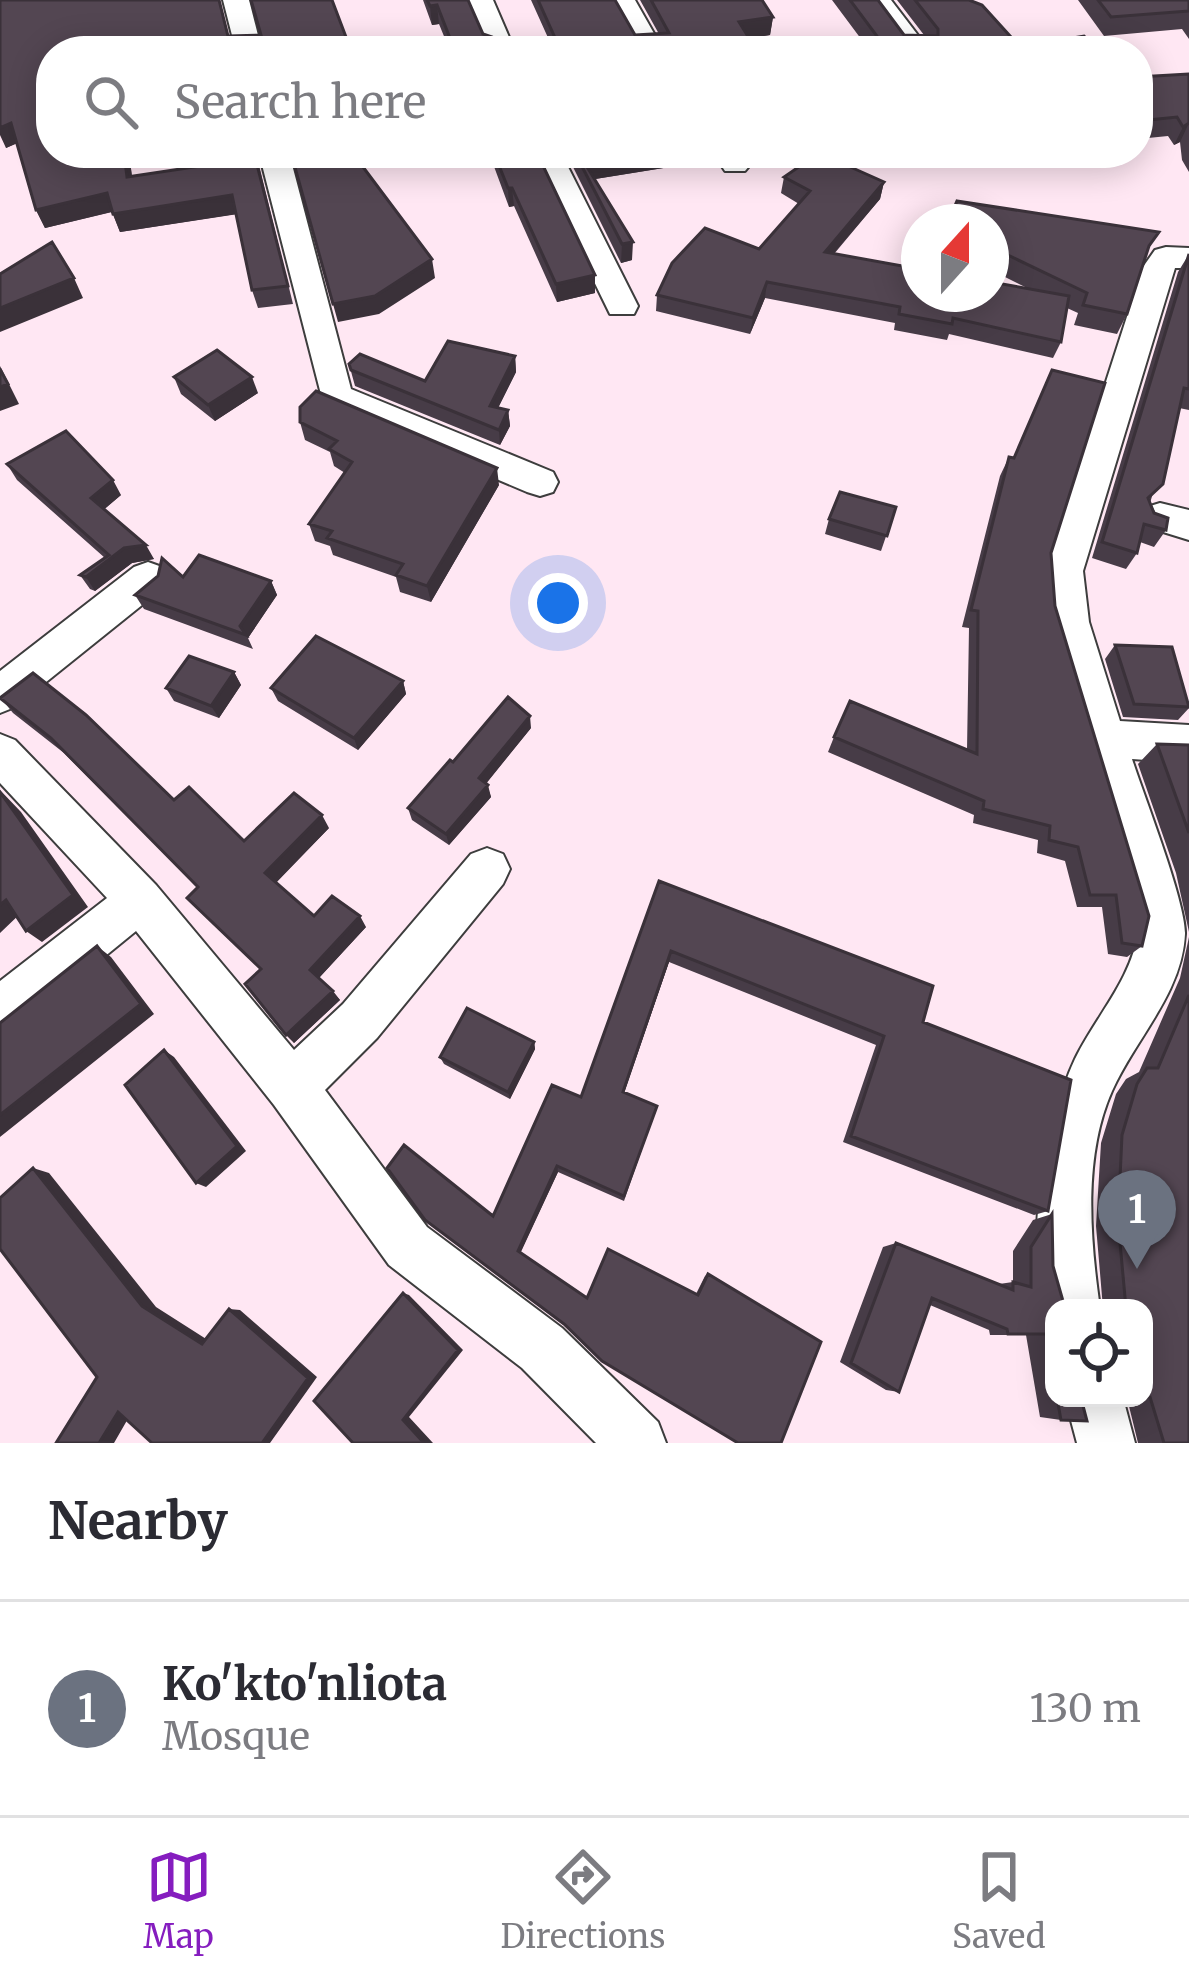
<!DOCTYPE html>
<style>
:root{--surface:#fff;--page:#f7f7f7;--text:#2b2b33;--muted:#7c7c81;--line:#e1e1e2;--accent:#851dbf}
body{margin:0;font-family:Merriweather,serif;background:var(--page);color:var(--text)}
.controls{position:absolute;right:36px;bottom:36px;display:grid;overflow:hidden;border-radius:24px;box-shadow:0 6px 30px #0003}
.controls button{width:108px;height:108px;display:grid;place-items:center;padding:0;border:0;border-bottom:3px solid var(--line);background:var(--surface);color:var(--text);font:60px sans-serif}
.compass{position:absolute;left:901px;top:204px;width:108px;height:108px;border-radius:50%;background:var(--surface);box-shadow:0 6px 30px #0003;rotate:21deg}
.you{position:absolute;left:558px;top:603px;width:42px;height:42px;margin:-30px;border:9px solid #fff;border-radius:50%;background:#1a73e8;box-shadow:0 0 0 18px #1a73e833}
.badge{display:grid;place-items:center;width:78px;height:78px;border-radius:50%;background:var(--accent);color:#fff;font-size:39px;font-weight:700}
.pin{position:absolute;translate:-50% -99px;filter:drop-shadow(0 3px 6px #0008)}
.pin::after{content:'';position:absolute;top:63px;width:42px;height:36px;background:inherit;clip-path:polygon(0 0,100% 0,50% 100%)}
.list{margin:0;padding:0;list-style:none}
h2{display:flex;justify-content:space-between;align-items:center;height:156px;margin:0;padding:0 48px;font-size:51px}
h2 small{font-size:39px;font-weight:400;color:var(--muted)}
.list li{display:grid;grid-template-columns:78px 1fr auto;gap:36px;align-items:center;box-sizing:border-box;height:216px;padding:0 48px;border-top:3px solid var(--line)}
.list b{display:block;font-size:45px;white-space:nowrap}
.list p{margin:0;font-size:39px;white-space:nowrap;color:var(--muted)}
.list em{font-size:39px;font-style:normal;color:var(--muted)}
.icon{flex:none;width:66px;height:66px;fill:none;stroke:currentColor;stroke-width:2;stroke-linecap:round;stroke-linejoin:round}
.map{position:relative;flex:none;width:1189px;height:1443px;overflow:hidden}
.search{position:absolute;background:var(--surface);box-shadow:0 6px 30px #0003;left:36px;right:36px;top:36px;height:132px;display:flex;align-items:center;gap:30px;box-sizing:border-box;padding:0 42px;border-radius:48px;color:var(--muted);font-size:45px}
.sheet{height:372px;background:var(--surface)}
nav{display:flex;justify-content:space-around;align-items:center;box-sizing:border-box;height:168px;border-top:3px solid var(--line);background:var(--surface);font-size:33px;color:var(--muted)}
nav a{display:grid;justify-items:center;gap:6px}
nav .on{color:var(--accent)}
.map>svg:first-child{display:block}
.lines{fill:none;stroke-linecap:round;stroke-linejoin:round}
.minor-casing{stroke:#3d3d3d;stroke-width:4}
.minor{fill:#fff;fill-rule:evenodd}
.wall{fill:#473c47}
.shaded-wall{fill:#3a3139}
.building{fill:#534652;stroke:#3a3139;stroke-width:3}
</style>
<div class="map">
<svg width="1189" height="1443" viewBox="0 0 1189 1443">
<rect width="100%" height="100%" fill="#ffe7f3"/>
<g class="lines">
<!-- minor casing -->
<g class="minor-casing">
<path id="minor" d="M223 0H249L262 51H236Z
M467 0H493L515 51H489Z
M609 0H635L664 51H638Z
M864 0H891L930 51H903Z
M259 153H289L351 389 553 472 558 482 553 492 540 496 527 492 324 406Z
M531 153H561L638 306 634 314H610Z
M713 153H743L750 165 745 171H725Z
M1166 247 1189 248V268H1175L1083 571 1089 622 1120 721 1189 725V763L1132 759C1144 796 1186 903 1185 934 1182 994 1135 1039 1112 1091 1083 1156 1090 1239 1100 1308H1054V1328C1018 1265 1045 1123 1075 1059 1097 1014 1132 980 1139 928L1049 622 1045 571 1143 267 1155 250Z
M1160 503 1189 510V540L1147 527 1141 517 1147 507Z
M148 562 162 567 167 578 162 589 15 707 0 713V671L134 567Z
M0 734 15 740 156 885 294 1050 343 1004 471 854 487 848 503 854 510 869 503 884 377 1038 325 1090 427 1227 562 1328 658 1422 666 1443H596L522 1368 389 1265 274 1105 136 931 17 1028 0 1035V981L107 898 0 783Z
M1065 1398H1123L1135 1443H1077Z"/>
</g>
<!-- minor -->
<use href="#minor" class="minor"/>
</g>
<!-- wall -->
<path class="wall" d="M0 0 229 36 346 37 349 51H51L129 153 132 176 234 161 232 153H256L293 304 258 308 252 290 236 214 120 232 112 212 45 228 36 210 17 143 6 148Z
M423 0H468L483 34 498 51H450L439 24 432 25Z
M531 0H615L635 35 659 34 640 0H762L773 17 770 35 750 38 757 51H554Z
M832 0H878L904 35H924L897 0H969L1020 47 1099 51H870Z
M1078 0H1189V39L1182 29 1104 36Z
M1189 74V172L1182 160 1180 142 1174 145 1168 136 1138 139V77Z
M489 153H538L595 293 557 302 514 206 509 207Z
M566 153H713V160L595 179 632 260 621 263Z
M784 177 884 182 880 199 834 254 1029 289 991 270V222L1146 256 1127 314 1117 334 1074 325 1078 313 1067 308 1061 342 1053 358 949 334 947 340 894 330 895 323 765 298 750 334 656 311 657 295 759 249 799 204 781 193Z
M1189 254V410L1179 408 1150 503 1166 530 1154 547 1140 542 1137 553 1126 569 1092 558 1178 272Z
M515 356 516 372 498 408 508 410 510 426 500 445 355 386 349 364 425 381Z
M174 377 258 393 215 421 181 394Z
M300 422 499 485 431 602 400 592 396 577 333 555 330 546 315 541 309 524 345 473 334 466 330 452 305 440Z
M1009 457 1051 553 1055 606 1142 946 1127 957 1108 954 1102 907H1077L1065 861 1037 853 1038 840 973 823 974 815 828 752 834 737 967 750 969 628 962 627 1000 476Z
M7 464 121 495 104 509 154 559 132 563 95 591 90 589 80 575 105 558 17 480Z
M896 507 881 551 825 534 829 519Z
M183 577 271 581 277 595 248 638 253 649 144 609 135 595Z
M1115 645 1189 704V708L1178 720 1123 717 1105 659Z
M234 672 241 685 219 718 174 701 166 688Z
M403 681 406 694 358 750 278 701 271 688Z
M0 697 244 841 329 828 276 882 314 916 366 927 319 978 340 1000 294 1043 260 969 187 898 198 887 64 753 13 713Z
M531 728 486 783 491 797 449 845 412 820 408 808 453 762Z
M1157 744 1189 745V932L1176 873 1138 764Z
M659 881 933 986 923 1022 1071 1080 1048 1211 1034 1215 843 1142 876 1045 669 962 624 1092 657 1106 624 1201 558 1172 520 1253 587 1298 608 1249 696 1294 705 1276 708 1274 821 1342 781 1443H738L602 1361 564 1324 425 1220 387 1168 404 1145 493 1216 552 1085 581 1097Z
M1189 937V1443H1138L1127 1398H1144V1308H1103L1096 1226 1101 1143 1116 1094 1126 1079 1139 1072 1180 978Z
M534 1042 535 1049 510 1099 444 1064 440 1057Z
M1052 1214 1054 1398H1085L1061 1420 1040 1417 1026 1335H990L989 1330 930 1305 899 1392 886 1390 840 1362 883 1247 896 1243 999 1284 1013 1282V1251L1033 1220Z"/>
<!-- shaded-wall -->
<path class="shaded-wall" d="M437 5 439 24 432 25 430 6Z
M773 17 770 35 737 40 739 22Z
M346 37 349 51H321L319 41Z
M11 123 20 142 6 148 0 135V128Z
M1189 123 1180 142 1174 145 1183 127Z
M124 153H129L134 195 127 177Z
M642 153H713V160L589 180 584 162Z
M884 182 880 199 821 268 825 252Z
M508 188H512L514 206 509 207Z
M107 193 115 211 45 228 36 210Z
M232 195 238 214 120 232 113 214Z
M633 242 632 260 621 263 622 244Z
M432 259 435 278 379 314 338 322 333 304Z
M595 275V293L557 302 556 284Z
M74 278 83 298 0 332V308Z
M767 282 765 298 750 334 753 318Z
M515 356 516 372 491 422 490 406Z
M0 366 19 404 0 411Z
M252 377 258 393 215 421 208 405Z
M508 410 510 426 500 445 499 430Z
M497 468 499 485 431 602 427 586Z
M113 480 121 495 100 513 91 498Z
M146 545 154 559 132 563 95 591 86 577 124 548Z
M271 581 277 595 248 638 240 626Z
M234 672 241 685 219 718 211 706Z
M403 681 406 694 358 750 354 738Z
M530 716 531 728 481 790 479 778Z
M488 785 491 797 449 845 446 834Z
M0 790 21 812 88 907 42 942 26 931Z
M322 815 329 828 274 885 265 873Z
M6 900 22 912 0 933V905Z
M360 916 366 927 317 980 310 970Z
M97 946 111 957 154 1014 0 1137V1115Z
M671 951 669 962 622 1099 623 1092Z
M333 991 340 1000 294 1043 286 1035Z
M534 1042 535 1049 510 1099 508 1092Z
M164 1050 174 1057 246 1151 206 1187 196 1183Z
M557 1166 558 1172 520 1254 518 1251Z
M33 1168 49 1173 156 1307 214 1344H202L142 1306Z
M403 1293 409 1295 463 1350 409 1417 433 1443H424L403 1420Z
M229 1309 240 1310 317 1377 270 1443H262Z
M133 1410 114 1443H99L118 1412Z"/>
<!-- building -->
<path class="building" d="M0 0H219L228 36 261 35 251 0H332L346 37 319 41 322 51H51V153H124L127 177 234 161 232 153H254L288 286 252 290 232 195 113 214 107 193 36 210 11 123 0 128Z
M427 0H468L483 34 492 37 498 51H455L437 5 430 6Z
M538 0H615L635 35 669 33 651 0H762L773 17 739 22 757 51H561Z
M850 0H878L904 35 938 36V29L915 0H969L982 5 1020 47 1084 36 1099 51H888Z
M1098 0H1189V11L1111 17Z
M1189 74V123L1183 127 1177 117 1138 121V77Z
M291 153H343L345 161 357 159 432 259 375 296 333 304Z
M494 153H537L595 275 556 284 512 188H508Z
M575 153H642L584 162 633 242 622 244Z
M819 153 884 182 825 252 919 269V294H991V282L1069 296 1061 342 953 318 952 324 899 314 900 307 767 282 753 318 657 295 672 263 705 228 759 249 810 191 784 177Z
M957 201 1159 232 1149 246 1127 314 1083 305 1087 293 991 247V222H948Z
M52 242 74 278 0 308V274Z
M1189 254V389L1184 388 1163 484 1148 498 1154 513 1168 518 1166 530 1144 524 1137 553 1102 542Z
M448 341 515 356 490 406 508 410 499 430 351 370 349 364 360 354 425 381Z
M217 350 252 377 208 405 174 377Z
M0 369 8 384 0 387Z
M1052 370 1105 383 1051 553 1055 606 1149 916 1142 946 1122 943 1116 895H1090L1078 847 1049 840 1050 826 983 809 984 801 834 737 850 701 977 754 978 611 971 610 1009 457 1014 458Z
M316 391 497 468 427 586 396 575 403 564 327 538 332 531 309 524 352 462 329 449 337 441 300 422V407Z
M66 431 113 480 91 498 146 545 124 548 86 577 80 575 109 555 7 464Z
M840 492 896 507 887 536 829 519Z
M199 555 271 581 240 626 246 635 135 595 158 576 162 558 183 577Z
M316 636 403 681 354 738 271 688Z
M1115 645 1172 647 1189 707 1134 704Z
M189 656 234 672 211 706 166 688Z
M33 673 86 715 174 800 189 787 244 841 294 793 322 815 265 873 314 916 332 896 360 916 310 970 333 991 286 1035 245 984 261 969 187 898 198 887 51 738 0 698Z
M508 697 530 716 479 778 488 785 446 834 408 808 450 760 453 762Z
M1157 744 1189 745V833Z
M0 792 73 895 26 931 6 900 0 905Z
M659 881 933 986 923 1022 1071 1080 1048 1211 851 1136 884 1036 671 951 623 1092 657 1106 624 1196 557 1166 518 1251 587 1298 608 1249 698 1295 708 1274 821 1342 781 1443H738L602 1361 564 1324 425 1220 387 1168 404 1145 493 1216 552 1085 581 1097Z
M97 946 141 1004 0 1115V1023Z
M1189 995V1443H1164L1150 1397H1144V1308H1126L1118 1221 1122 1135 1137 1084 1147 1068H1158Z
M467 1008 534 1042 508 1092 440 1057Z
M164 1050 237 1146 196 1183 125 1085Z
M33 1168 142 1306 202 1344 229 1309 308 1378 262 1443H152L118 1412 99 1443H56L97 1377 0 1249V1198Z
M1052 1214 1053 1266 1065 1308H1054V1382L1046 1334H1008L1007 1329 932 1298 899 1392 851 1363 896 1243 1013 1290V1282L1031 1287V1247Z
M403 1293 458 1350 403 1420 424 1443H353L314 1401Z
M1057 1398H1085L1082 1402 1087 1421 1061 1420Z"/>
</svg>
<div class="controls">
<button><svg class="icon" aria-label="locate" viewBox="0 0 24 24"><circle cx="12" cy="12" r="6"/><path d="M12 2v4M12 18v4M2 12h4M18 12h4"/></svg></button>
</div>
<svg class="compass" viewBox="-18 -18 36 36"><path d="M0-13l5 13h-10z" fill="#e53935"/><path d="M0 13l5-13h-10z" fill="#7c7c81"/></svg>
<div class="you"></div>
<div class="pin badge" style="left:1137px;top:1269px;background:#6b7280">1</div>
<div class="search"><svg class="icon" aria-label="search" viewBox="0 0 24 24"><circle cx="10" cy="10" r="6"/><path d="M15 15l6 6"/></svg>Search here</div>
</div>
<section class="sheet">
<h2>Nearby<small></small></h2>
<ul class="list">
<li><span class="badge" style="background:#6b7280">1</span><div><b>Ko'kto'nliota</b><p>Mosque</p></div><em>130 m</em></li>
</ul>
</section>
<nav>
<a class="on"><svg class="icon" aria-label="map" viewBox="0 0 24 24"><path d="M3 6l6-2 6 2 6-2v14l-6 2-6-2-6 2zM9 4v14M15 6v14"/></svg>Map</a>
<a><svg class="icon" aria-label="directions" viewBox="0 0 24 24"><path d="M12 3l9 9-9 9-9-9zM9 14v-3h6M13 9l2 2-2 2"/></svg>Directions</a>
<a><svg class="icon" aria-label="saved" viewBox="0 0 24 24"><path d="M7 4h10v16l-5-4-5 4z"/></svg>Saved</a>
</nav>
